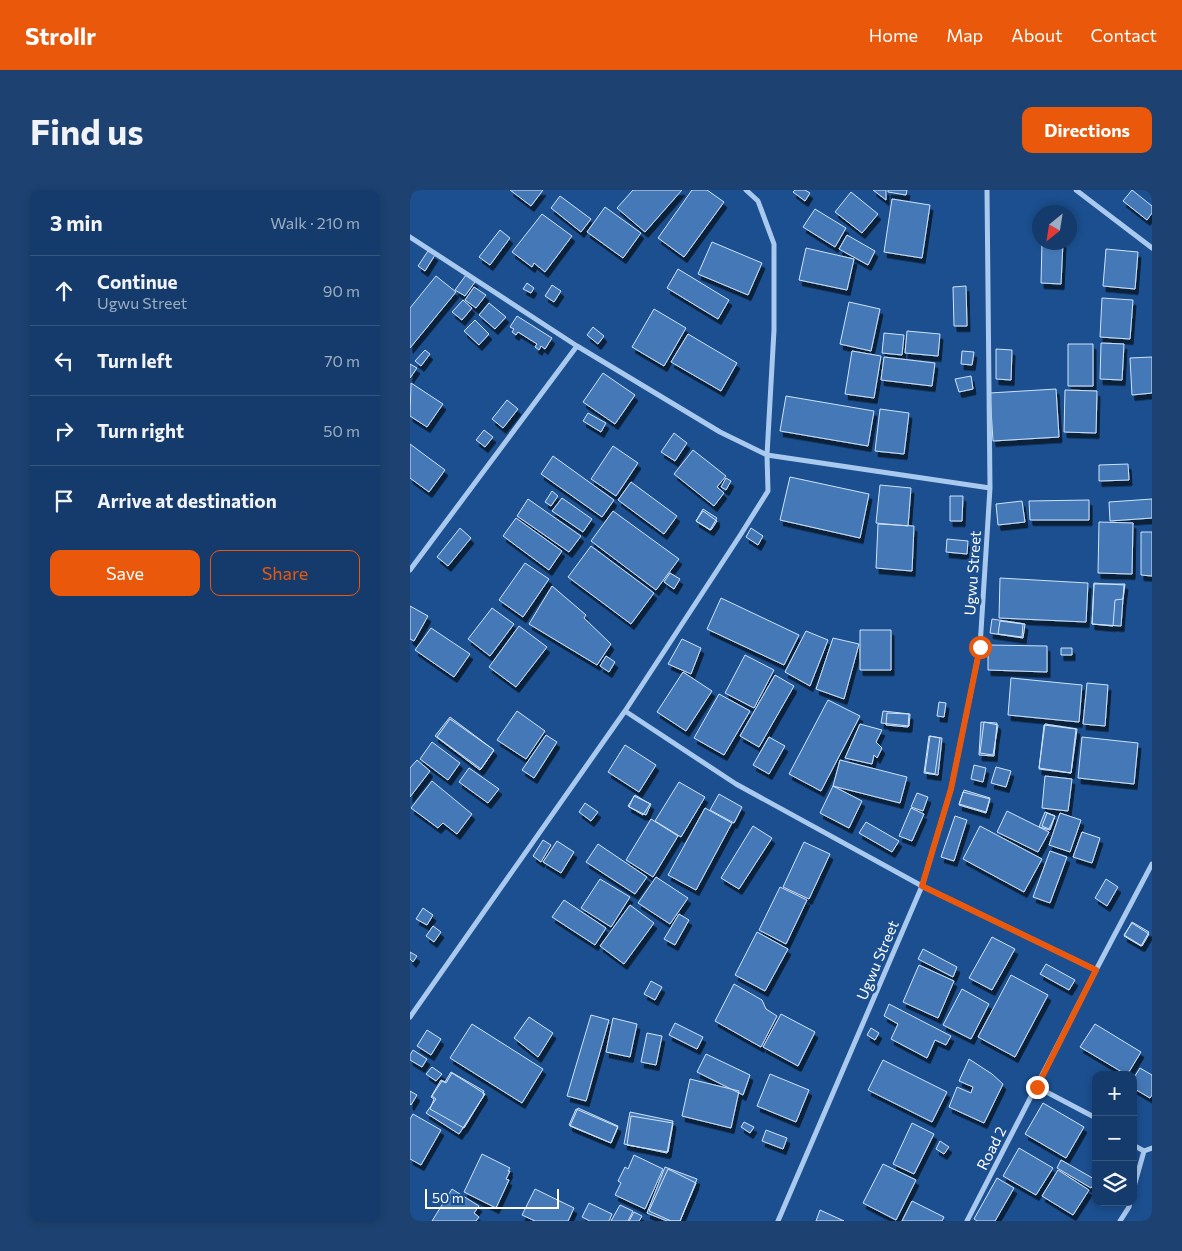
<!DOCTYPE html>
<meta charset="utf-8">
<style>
:root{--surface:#143b6b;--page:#1d4271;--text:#f1f3f6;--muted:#9dadc1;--line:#33557e;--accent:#ea580c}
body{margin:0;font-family:Commissioner,sans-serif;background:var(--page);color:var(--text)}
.controls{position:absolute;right:15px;bottom:15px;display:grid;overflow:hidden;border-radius:10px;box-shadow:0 2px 8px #0003}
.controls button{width:45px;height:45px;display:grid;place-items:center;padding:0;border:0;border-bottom:1px solid var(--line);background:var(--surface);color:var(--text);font:25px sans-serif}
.compass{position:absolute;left:622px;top:15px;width:45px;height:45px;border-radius:50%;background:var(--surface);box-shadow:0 2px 8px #0003;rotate:210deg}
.scale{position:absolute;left:15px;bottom:12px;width:134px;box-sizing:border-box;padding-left:5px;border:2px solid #fff;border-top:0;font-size:14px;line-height:18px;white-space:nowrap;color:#fff;-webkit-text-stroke:4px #1b4f8f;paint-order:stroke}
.stop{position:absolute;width:15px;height:15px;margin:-11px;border:4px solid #ea580c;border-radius:50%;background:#fff}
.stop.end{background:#ea580c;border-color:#fff;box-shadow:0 1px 5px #0008}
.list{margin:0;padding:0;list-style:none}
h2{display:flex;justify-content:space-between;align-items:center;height:65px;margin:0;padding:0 20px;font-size:21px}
h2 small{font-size:16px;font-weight:400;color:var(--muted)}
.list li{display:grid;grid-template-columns:32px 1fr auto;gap:15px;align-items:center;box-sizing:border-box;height:70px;padding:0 20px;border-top:1px solid var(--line)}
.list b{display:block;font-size:19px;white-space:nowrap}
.list p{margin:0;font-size:16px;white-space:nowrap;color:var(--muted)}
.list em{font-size:16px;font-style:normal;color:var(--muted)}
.actions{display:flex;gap:10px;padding:15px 20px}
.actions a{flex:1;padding:11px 0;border:1px solid var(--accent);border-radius:10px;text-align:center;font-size:18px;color:var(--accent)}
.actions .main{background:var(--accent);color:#fff}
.icon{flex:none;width:28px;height:28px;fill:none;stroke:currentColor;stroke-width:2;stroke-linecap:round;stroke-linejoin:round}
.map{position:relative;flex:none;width:742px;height:1031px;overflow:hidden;border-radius:10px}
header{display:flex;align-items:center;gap:30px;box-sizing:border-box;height:70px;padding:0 25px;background:var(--accent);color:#fff}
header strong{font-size:24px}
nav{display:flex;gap:28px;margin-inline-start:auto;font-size:18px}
.intro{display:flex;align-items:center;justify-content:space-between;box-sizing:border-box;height:120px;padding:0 30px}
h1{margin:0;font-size:35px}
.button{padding:12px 22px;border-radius:10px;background:var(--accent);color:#fff;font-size:18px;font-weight:700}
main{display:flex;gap:30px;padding:0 30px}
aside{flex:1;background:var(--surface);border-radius:10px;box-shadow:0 2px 8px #0003}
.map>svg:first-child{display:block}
.building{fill:#4478b7;stroke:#cfe3fa;filter:url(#shadow)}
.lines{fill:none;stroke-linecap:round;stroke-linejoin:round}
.street{stroke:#a9c9ee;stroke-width:5}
.route{stroke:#ea580c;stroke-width:6}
.labels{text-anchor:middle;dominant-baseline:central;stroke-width:5;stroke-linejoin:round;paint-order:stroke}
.street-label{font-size:15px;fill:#fff;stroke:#1b4f8f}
</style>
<header>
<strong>Strollr</strong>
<nav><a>Home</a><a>Map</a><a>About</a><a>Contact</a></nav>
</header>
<div class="intro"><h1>Find us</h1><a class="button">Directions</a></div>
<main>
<aside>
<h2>3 min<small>Walk · 210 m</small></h2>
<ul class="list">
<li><svg class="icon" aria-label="ahead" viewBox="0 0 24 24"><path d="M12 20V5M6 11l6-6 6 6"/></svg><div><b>Continue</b><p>Ugwu Street</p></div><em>90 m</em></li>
<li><svg class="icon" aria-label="left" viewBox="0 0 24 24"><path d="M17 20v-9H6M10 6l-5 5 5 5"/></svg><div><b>Turn left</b></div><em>70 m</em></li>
<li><svg class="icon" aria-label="right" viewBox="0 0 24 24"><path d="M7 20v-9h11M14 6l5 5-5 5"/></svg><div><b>Turn right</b></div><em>50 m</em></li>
<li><svg class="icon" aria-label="arrive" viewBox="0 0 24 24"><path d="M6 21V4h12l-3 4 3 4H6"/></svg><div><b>Arrive at destination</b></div></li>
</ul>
<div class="actions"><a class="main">Save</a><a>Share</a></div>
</aside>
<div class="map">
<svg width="742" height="1031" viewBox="0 0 742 1031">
<defs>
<filter id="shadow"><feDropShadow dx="3" dy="5.5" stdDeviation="0" flood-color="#0009"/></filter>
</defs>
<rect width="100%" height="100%" fill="#1b4f8f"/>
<!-- building -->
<path class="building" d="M100 0H133L121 16Z
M223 0H272L235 42 207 18Z
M282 0H297L314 12 274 67 248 48Z
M385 0H395L400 3 395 11 383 2Z
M463 0H476V10Z
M478 0H497L496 5 478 2Z
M722 0 742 16V23L737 30 713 11Z
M441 2 468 24 452 43 425 22Z
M150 6 181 29 171 42 141 18Z
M482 9 520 15 512 68 474 62Z
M195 17 231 43 213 68 177 42Z
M405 19 436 38 425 57 393 37Z
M634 20H654V22H633Z
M132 24 162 46 135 82 124 73 122 77 102 62Z
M90 40 100 48 80 75 69 67Z
M437 45 465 61 458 75 429 59Z
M302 52 352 73 338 105 288 84Z
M632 52H653L651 94 631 93Z
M396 58 444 69 437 100 389 90Z
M696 59 728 62 725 99 693 96Z
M18 61 25 65 15 81 8 76Z
M268 79 319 110 308 129 257 98Z
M56 85 65 92 55 106 45 100Z
M26 86 46 102 0 158V118Z
M117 93 124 98 121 103 113 99Z
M142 95 151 101 144 112 135 106Z
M556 96 557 136H544L543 97Z
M64 97 76 105 66 118 55 110Z
M692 108 723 110 720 149 690 147Z
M53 110 62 118 52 130 42 122Z
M439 112 470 119 461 161 430 154Z
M79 113 96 127 85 139 69 125Z
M244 119 276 138 254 176 222 157Z
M107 126 142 148 135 159 131 156 129 160 125 157 127 154 108 142 106 145 102 142 104 139 100 137Z
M65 130 79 144 69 155 54 141Z
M183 137 194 146 188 154 177 145Z
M497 141 530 144 528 166 495 163Z
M474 143 494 145 492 165 472 163Z
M278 144 327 173 311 201 261 172Z
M691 153 714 154 712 190 690 189Z
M658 154H683V196H658Z
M586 159 602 160 601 190 586 189Z
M15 160 20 164 11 176 5 171Z
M442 161 471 166 464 208 435 204Z
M552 161 564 162 562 175 551 174Z
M474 167 525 173 522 196 471 190Z
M742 167V203L722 205 720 168Z
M0 174 7 178 0 188Z
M193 183 225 205 205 234 173 212Z
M561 186 563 199 549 202 545 189Z
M1 193 33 214 17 237 0 226Z
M646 199 649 247 583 251 580 203Z
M655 200 687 201 686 243 654 242Z
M376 206 464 221 458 256 370 241Z
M97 210 108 219 93 238 82 229Z
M470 219 499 223 494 264 465 261Z
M178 223 196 233 191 242 173 231Z
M74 240 83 247 75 257 66 250Z
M264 243 277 253 265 271 251 262Z
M0 254 35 280 19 302 0 288Z
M203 256 228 273 206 306 181 289Z
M283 260 316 286 307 297 314 303 304 316 264 284Z
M143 266 204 310 192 327 131 284Z
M718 274 719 290 689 291V275Z
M380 287 459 304 450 348 370 330Z
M316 288 321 291 316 300 311 297Z
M221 292 267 326 254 344 208 310Z
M470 295 501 298 498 336 466 333Z
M142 301 148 306 141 316 135 312Z
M540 306H553L552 331H540Z
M152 308 182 329 173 342 142 321Z
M118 309 171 346 159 362 107 326Z
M742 309V328L700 331 699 312Z
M679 310V330H620L619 311Z
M612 311 615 332 588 335 586 314Z
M293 319 307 328 300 340 286 331Z
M203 321 269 369 246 400 181 351Z
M293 321 307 331 301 340 286 331Z
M106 328 152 361 139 380 93 346Z
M689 332 723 333 722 384 688 383Z
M468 334 504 336 502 381 466 378Z
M50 338 61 348 38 376 27 367Z
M341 338 353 346 348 355 336 347Z
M731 342H742V386L731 385Z
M537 349 558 351 557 364 536 362Z
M181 356 244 403 221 434 158 387Z
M115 373 139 389 113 427 89 410Z
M260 383 270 389 264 399 254 392Z
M590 388 678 393 676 432 589 428Z
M684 393 714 395 711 436 682 434Z
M684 394H715L713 409 705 410 703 436 682 434Z
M142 396 176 425 174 428 201 454 187 475 119 434Z
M311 408 389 445 374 475 297 439Z
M0 416 18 426 4 451 0 449Z
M82 418 104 434 80 466 58 449Z
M582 429 615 434 613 448 580 443Z
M590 431 613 434 612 447 588 444Z
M109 436 137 457 106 497 79 477Z
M21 438 60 464 44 487 5 460Z
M450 440H481V480H450Z
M396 441 418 450 400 496 375 482Z
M423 448 449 454 434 509 406 499Z
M272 449 291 458 281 484 258 474Z
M578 455 637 456V482L578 480Z
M651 458H662V465H651Z
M335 465 364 480 344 518 315 503Z
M196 466 205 472 199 482 190 476Z
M273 482 302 501 276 541 247 522Z
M365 485 384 496 349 557 330 546Z
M601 488 672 495 669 532 598 525Z
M677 493 698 495 695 536 673 534Z
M309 504 340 521 314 565 284 548Z
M418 510 450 526 411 601 379 584Z
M529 512 536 513 534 527 527 526Z
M107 521 135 541 116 569 87 550Z
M473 521 500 524 499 536 471 533Z
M477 523 499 524 498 537 476 535Z
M40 527 84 560 70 580 25 546Z
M40 529 84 560 71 579 27 547Z
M571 532 587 533 584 566 569 565Z
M574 532 588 535 583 565 570 563Z
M450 534 472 540 466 552 472 558 467 568 464 565 462 574 435 568Z
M635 534 667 539 661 583 629 578Z
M634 535 666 539 661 583 629 579Z
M136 545 147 552 124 588 112 580Z
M519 546 532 548 528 585 514 583Z
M520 546 530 548 525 584 515 582Z
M359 547 375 556 359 584 343 575Z
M672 547 728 553 724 594 668 588Z
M22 552 50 573 38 590 10 569Z
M215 555 246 575 229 602 198 582Z
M7 570 20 581 0 607V578Z
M430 570 497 587 490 613 423 596Z
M564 575 576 578 573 592 561 589Z
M586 577 601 581 596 597 581 593Z
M59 578 89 599 78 613 49 592Z
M635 586 662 589 658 621 632 618Z
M22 591 62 624 47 644 33 633 28 638 1 618Z
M269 592 295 607 271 647 245 631Z
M423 596 452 611 439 638 410 623Z
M554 600 580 608 576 622 549 614Z
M553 602 580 609 576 623 549 615Z
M507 603 518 607 513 621 501 617Z
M309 604 332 617 324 633 300 620Z
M225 605 240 614 233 625 218 616Z
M224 606 241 614 236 625 219 617Z
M175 613 188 622 181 631 169 622Z
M295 618 322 633 286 700 258 685Z
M501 618 514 624 502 651 489 646Z
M597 621 639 642 628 662 587 642Z
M635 622 645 626 640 640 629 637Z
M637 623 645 626 639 639 632 636Z
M650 623 671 630 660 662 639 655Z
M545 626 557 630 544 671 531 667Z
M241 629 268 646 243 687 216 670Z
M456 632 489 651 482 662 449 643Z
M343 636 362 648 329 699 311 688Z
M570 636 632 669 614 702 553 669Z
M672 642 690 648 682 673 663 667Z
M133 650 141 655 131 672 123 666Z
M147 651 164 662 151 683 133 672Z
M394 652 420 664 399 709 373 697Z
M188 654 237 687 225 704 176 672Z
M640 661 657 667 640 713 623 707Z
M246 687 278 708 260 734 228 713Z
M190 689 220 707 201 737 171 718Z
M696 689 708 697 697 716 685 708Z
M370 697 397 710 376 754 349 740Z
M154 710 196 738 185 755 142 727Z
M220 715 244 733 214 774 190 756Z
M13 718 23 725 17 735 6 729Z
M269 724 279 730 265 755 254 749Z
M722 732 739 742 731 756 714 746Z
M722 733 739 744 732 756 714 745Z
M23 736 31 742 24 752 16 746Z
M347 742 378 759 355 801 325 785Z
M582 747 605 759 582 800 559 788Z
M513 759 547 777 543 787 508 769Z
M0 762 7 766 3 772 0 769Z
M636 774 665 790 659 800 630 784Z
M509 775 544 791 528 828 493 812Z
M601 785 638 805 605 867 568 847Z
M241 791 252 797 245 810 234 804Z
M324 794 352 810 356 819 367 826 351 857 305 831Z
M552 799 579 814 561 849 533 835Z
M479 814 541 846 536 855 525 850 517 868 481 849 488 834 474 826Z
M371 824 405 842 388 876 353 857Z
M181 825 199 830 176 911 157 906Z
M119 827 143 843 128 867 104 848Z
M203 828 227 834 220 867 196 862Z
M265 833 293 847 287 859 259 845Z
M62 834 133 879 112 913 40 868Z
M685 834 731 862 717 885 670 857Z
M461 838 469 843 465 850 457 845Z
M17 840 31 849 21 865 7 856Z
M237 843 252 846 246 875 231 872Z
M3 860 17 869 12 877 0 870V865Z
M296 864 340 885 333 905 287 882Z
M559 869 582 884 593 894 574 933 539 917 547 897 561 903 563 897 549 891Z
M473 870 537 902 522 932 458 900Z
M22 877 32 884 26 891 16 884Z
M730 878 742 885V905L740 908 723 898V889Z
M41 882 74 901 73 904 74 905 54 938 20 919 24 909 21 907 31 890 35 892Z
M42 883 75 904 49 944 16 923 26 909 22 906 32 891 36 893Z
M360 884 399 900 386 932 347 916Z
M280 889 329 901 321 938 272 926Z
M0 901 7 905 1 915 0 914Z
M633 913 674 937 656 968 615 944Z
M168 918 208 936 201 953 160 936Z
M166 919 208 937 201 953 159 935Z
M220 922 263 931 257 963 214 954Z
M3 924 31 940 11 975 0 969V929Z
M221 926 263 933 258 962 217 955Z
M334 932 344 937 340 943 331 937Z
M502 933 524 944 504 984 483 974Z
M356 940 377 948 373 959 352 951Z
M530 951 539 957 534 964 526 959Z
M609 958 643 978 626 1005 593 986Z
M72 964 100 978 98 981H100L96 989 99 990 86 1018 54 1002Z
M224 965 253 979 235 1019 205 1005 211 993 208 991 215 977 218 979Z
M651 970 686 990 681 998 647 978Z
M473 974 506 990 486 1030 453 1013Z
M255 977 287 989 270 1031H257L237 1023Z
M258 979 286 993 270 1031H261L239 1021Z
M648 980 679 1000 663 1025 632 1006Z
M587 988 604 998 585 1031H567L564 1029Z
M42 999 69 1016 64 1023 69 1027 66 1031H22Z
M125 999 164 1018 158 1031H125L112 1025Z
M502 1011 534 1027 532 1031H492Z
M179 1013 202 1024 199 1031H180L172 1027Z
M210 1015 223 1021 218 1031H201Z
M410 1020 434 1031H406Z
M224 1022 232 1026 229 1031H219Z"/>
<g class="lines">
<!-- street -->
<path class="street" d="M666 0 742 58
M0 47 167 156 310 242 357 265 580 298
M0 380 167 156
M215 521 326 594 512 696 686 780
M0 827 215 521 331 344 358 301 357 265 364 140V54L348 11 336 0
M627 897 686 928
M723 955 734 961 742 958
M723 1000 734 961
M368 1031 512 696 541 599 570 457 580 298 577 0
M557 1031 686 780 742 674
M710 1031 719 1017 720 1012"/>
</g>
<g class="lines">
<!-- route -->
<path class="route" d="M570 457 541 599 512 696 686 780 627 897"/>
</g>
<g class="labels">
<!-- street labels -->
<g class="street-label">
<text transform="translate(562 383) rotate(-86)">Ugwu Street</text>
<text transform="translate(467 770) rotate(-67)">Ugwu Street</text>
<text transform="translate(581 958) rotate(-63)">Road 2</text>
</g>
</g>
</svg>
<div class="controls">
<button>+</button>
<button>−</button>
<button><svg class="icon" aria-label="layers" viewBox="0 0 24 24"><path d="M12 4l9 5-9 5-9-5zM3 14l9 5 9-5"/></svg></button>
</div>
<svg class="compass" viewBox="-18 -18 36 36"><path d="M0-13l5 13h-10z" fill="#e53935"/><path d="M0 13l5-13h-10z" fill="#9dadc1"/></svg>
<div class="scale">50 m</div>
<div class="stop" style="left:570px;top:457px"></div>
<div class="stop end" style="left:627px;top:897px"></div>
</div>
</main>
